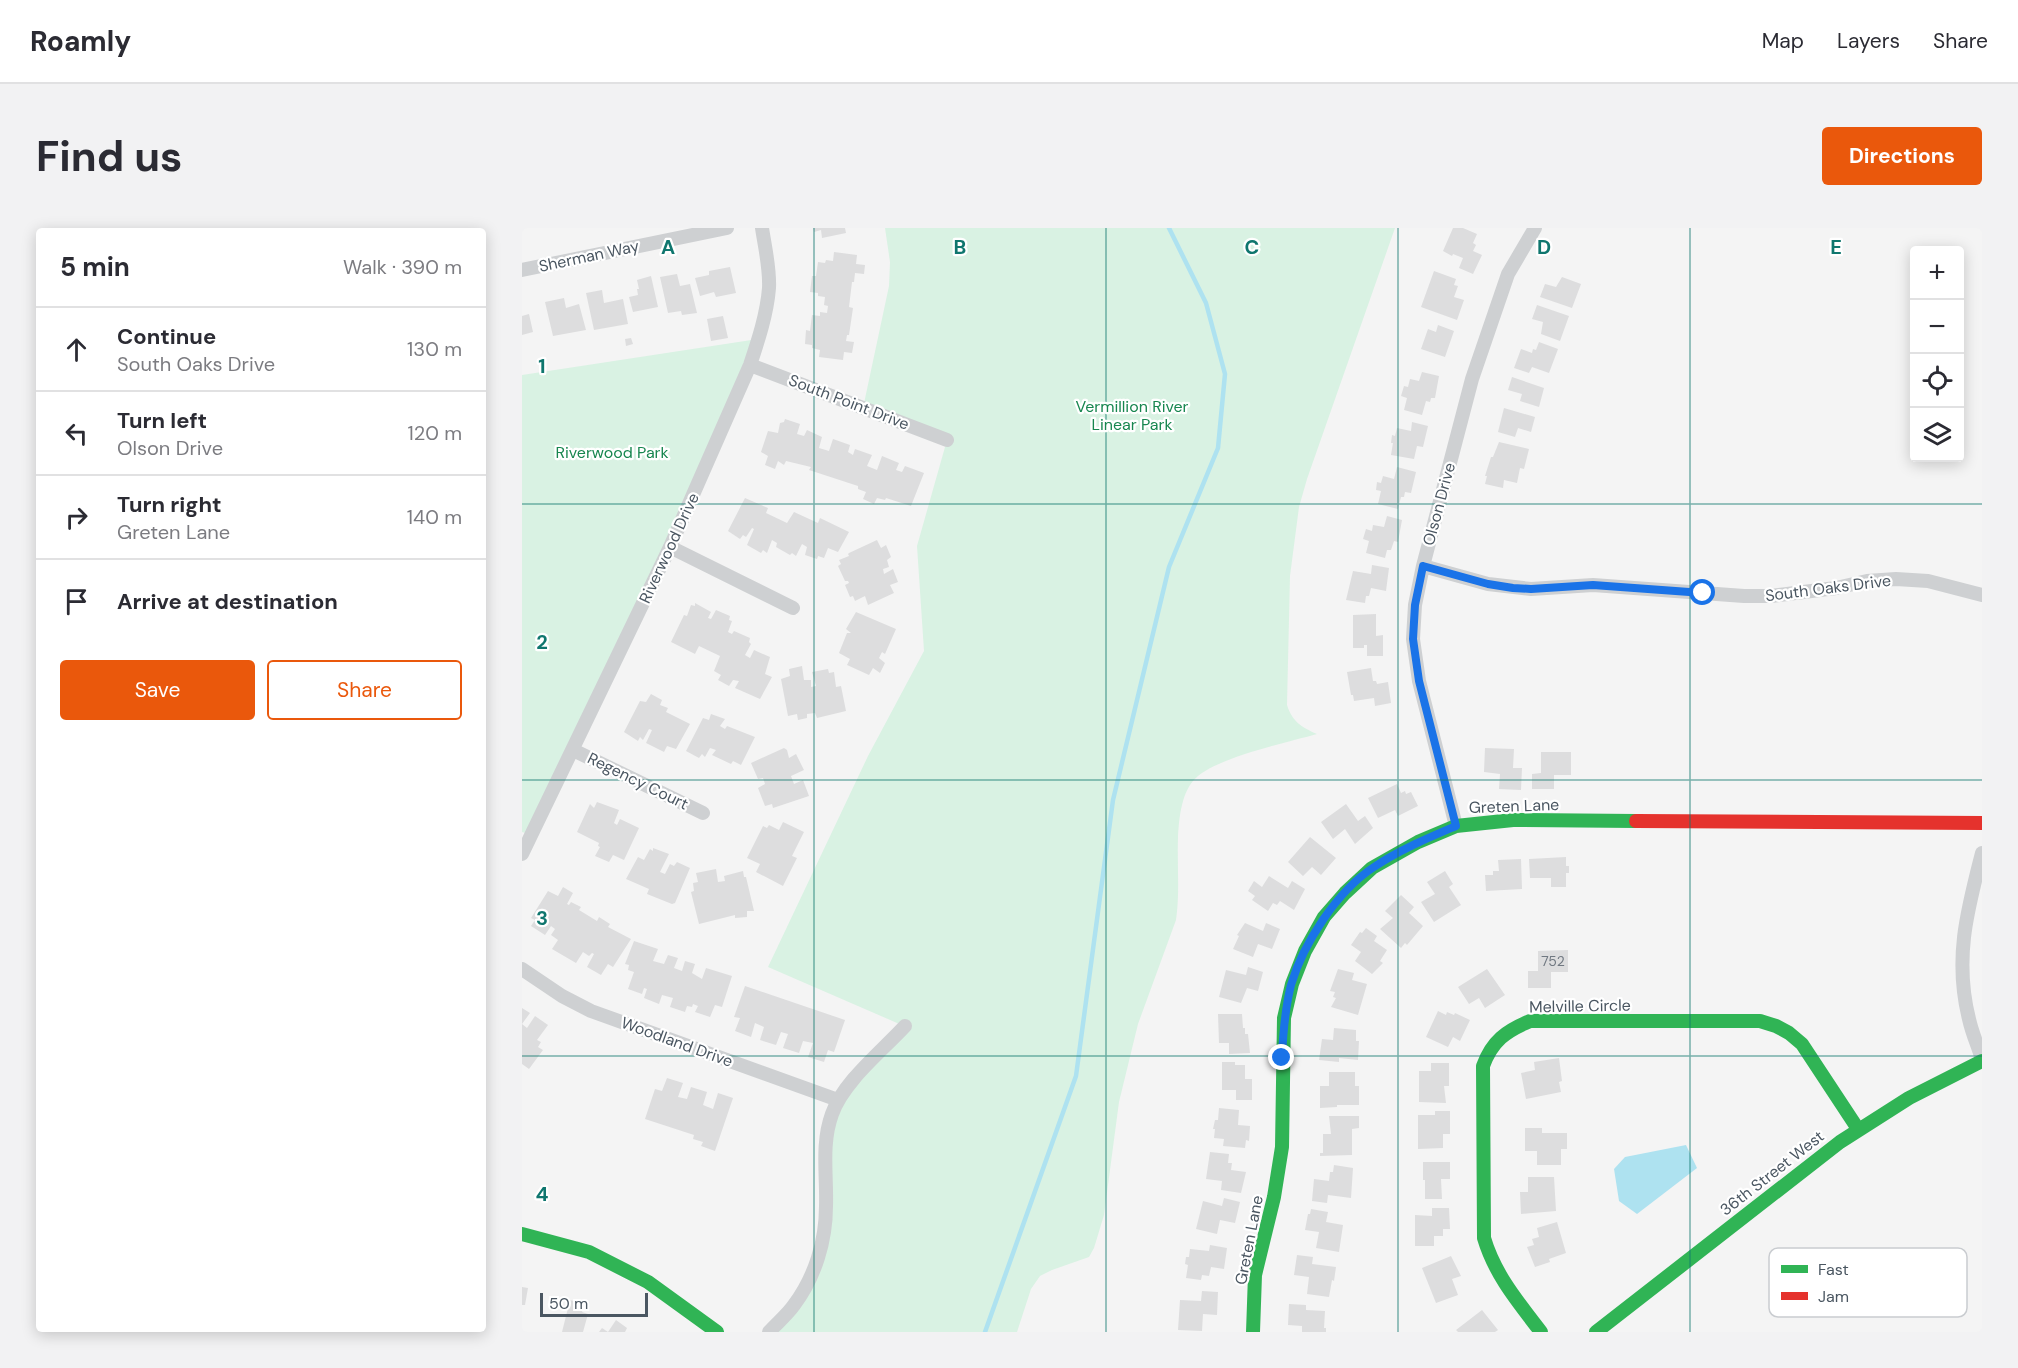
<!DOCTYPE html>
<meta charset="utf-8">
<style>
:root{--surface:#fff;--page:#f2f2f3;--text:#2b2b33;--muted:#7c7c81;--line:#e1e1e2;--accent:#ea580c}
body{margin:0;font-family:"DM Sans",sans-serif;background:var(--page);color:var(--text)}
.controls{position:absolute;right:18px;top:18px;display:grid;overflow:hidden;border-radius:6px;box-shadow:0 3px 15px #0003}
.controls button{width:54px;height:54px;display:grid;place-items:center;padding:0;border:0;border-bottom:2px solid var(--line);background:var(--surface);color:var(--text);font:30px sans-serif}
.scale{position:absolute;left:18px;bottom:15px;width:108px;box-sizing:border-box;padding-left:6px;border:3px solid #4a5661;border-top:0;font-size:16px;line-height:21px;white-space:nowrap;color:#4a5661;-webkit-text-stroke:4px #fff;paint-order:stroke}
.stop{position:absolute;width:18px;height:18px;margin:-14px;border:4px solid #1a73e8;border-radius:50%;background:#fff}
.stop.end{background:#1a73e8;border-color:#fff;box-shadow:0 2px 6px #0008}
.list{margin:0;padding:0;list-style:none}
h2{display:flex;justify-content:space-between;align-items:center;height:78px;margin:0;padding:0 24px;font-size:26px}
h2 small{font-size:20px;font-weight:400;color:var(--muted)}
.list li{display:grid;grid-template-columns:39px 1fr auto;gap:18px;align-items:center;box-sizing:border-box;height:84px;padding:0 24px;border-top:2px solid var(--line)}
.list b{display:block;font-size:22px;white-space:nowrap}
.list p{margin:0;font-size:20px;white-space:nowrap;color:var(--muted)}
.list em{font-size:20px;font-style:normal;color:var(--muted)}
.actions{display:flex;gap:12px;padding:18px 24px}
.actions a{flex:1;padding:14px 0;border:2px solid var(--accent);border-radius:6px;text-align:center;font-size:21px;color:var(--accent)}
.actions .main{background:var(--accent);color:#fff}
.icon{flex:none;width:33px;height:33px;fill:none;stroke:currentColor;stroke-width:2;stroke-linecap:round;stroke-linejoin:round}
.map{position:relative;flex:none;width:1460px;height:1104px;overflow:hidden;border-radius:6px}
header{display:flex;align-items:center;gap:36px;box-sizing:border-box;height:84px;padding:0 30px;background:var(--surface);border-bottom:2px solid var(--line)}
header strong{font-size:28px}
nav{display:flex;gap:33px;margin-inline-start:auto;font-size:21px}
.intro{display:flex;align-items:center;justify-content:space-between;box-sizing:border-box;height:144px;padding:0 36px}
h1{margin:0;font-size:42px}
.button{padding:15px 27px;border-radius:6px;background:var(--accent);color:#fff;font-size:21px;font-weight:700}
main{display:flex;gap:36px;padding:0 36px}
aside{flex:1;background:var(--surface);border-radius:6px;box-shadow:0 3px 15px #0003}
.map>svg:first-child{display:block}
.green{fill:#d9f2e3}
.water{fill:#aee2f0}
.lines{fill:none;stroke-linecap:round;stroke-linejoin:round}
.stream{stroke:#aee2f0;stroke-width:4.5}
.building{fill:#ddddde}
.street{stroke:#ced0d2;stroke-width:14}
.fast{stroke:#30b455;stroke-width:14}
.jam{stroke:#e5322d;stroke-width:14}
.route{stroke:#1a73e8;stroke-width:8}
.grid{fill:none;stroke:#0f766e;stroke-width:1.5;stroke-opacity:0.55}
.labels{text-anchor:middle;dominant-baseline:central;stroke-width:4.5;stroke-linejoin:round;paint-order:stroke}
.number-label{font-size:14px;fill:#707881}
.street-label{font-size:16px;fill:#4a5661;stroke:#fff}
.park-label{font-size:16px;fill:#17864f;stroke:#fff}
.key{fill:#fff;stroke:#c9ccd0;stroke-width:1.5}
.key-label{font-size:16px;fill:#4a5661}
.grid-label{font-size:20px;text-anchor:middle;font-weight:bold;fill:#0f766e;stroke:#fff;stroke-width:4.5;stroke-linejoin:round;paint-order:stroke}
</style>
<header>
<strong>Roamly</strong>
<nav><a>Map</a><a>Layers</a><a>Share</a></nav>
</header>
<div class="intro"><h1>Find us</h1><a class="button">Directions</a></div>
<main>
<aside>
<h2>5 min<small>Walk · 390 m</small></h2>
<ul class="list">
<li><svg class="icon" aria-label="ahead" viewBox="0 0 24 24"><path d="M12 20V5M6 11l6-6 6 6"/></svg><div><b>Continue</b><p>South Oaks Drive</p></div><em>130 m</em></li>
<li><svg class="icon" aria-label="left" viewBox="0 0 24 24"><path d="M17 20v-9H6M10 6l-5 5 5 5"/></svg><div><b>Turn left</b><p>Olson Drive</p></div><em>120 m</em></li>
<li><svg class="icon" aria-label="right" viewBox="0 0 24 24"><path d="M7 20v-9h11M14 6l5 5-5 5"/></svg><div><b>Turn right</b><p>Greten Lane</p></div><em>140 m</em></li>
<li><svg class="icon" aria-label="arrive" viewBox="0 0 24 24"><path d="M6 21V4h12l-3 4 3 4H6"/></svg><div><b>Arrive at destination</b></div></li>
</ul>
<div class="actions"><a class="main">Save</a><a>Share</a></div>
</aside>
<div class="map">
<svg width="1460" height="1104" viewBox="0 0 1460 1104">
<rect width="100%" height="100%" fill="#f4f4f4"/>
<!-- green -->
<path class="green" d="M363 0H873L785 251 777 279 768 348 765 477C770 493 779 499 795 506 764 515 690 530 671 553 659 567 657 592 656 610 655 637 658 665 654 692L616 796 597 874 582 987 572 1020 567 1029 530 1042 518 1048 509 1061 495 1104H247L272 1077 300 1019 310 886 382 798 246 739 346 528 402 423 395 318 425 212 341 180 367 58 368 34Z
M236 111 10 607 0 604V147Z"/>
<!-- water -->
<path class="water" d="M1164 917 1175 940 1115 986 1097 973 1092 941 1103 929Z"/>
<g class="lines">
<!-- stream -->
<path class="stream" d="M463 1104 554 848 591 572 647 339 696 220 703 146 684 75 647 0"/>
</g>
<!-- building -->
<path class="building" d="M291 0H323L324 5 300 10 299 2 292 4Z
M931 0H941L955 6 951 15 954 17 951 23 960 27 951 46 937 40 941 30 931 26 930 28 921 23Z
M312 24 335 27 334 36 343 37 342 46 333 45 332 54H330L327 79 331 80 327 107H325L324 113 332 114 330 125 322 124 321 132 297 129 298 122 290 120V117L283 116 284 102 288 103 290 87 298 88V84L305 85 306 78 302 77 303 69 296 68V65L288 64 290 48H294L296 34 303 35 304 32 311 33Z
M208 39 214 65 194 69 192 64 178 68 173 50 187 47V43Z
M912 43 934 51 932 57 936 58 932 69 942 72 935 92 899 79Z
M155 46 158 58 168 56 175 85 160 87 159 83 146 85 138 49Z
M129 48 136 79 111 84 107 69 116 67 115 61H117L115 52Z
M1040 49 1059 56 1050 80 1018 69 1023 56 1034 59Z
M80 62 82 75 101 71 106 96 72 102 64 65Z
M42 70 44 80 57 76 64 102 31 108 23 74Z
M1015 77 1047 88 1038 113 1019 106 1021 94 1010 91Z
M7 86 11 104 0 107V88Z
M201 88 206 110 189 113 185 91Z
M916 97 932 103 923 129 899 121 906 101 914 104Z
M109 110 111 116 104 118 103 111Z
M1017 114 1036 121 1027 145 1010 139 1007 145 992 140 999 121 1010 125 1011 121 1014 122Z
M900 144 917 148 913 170H909L908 174 904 173 900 187 882 182 885 170 879 168 882 158 886 159 888 151 897 153Z
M990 149 1022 160 1017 179 998 173 1000 166 986 162Z
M982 180 1013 189 1009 204 996 200 993 209 976 204Z
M263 191 278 196 275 206 282 208 285 202 300 209 297 220 307 223 311 211 328 217 326 224 331 227 333 221 350 227 345 238 355 242 360 228 377 235 374 242 380 244 383 238 402 245 389 278 364 270 363 272 355 270 352 276 341 271 344 264 336 261V258L287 242 289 239 264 233 262 237 256 233 253 241 243 237 246 228 239 224 246 203 256 205 258 195 262 194Z
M890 194 906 198 901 219 895 218 892 231 869 227 871 215H869L870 207 873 208 875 200 889 203Z
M977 214 1007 221 1002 241 998 240 995 255 982 252 981 260 963 256 965 248H963L969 229H971Z
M875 239 894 244 889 265 883 264 882 269H879L876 281 856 276 859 263 854 262 855 254 859 255 861 248 872 251Z
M223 270 246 280 244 285 265 295 272 284 296 295 298 290 327 304 316 324 306 320 302 330 296 328 295 331 283 327 285 319 280 316 274 328 270 325 268 327 254 319 255 315 250 312 245 325 241 322 239 325 225 317 232 301 230 300 224 309 221 307 218 311 206 303Z
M865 288 880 292 876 314 872 313 869 322H865L863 330 844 325 847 313 841 311 844 301 850 303 851 297 862 299Z
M355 312 359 320 364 317 369 329 365 332 367 339 361 341 362 346 371 341 376 354 368 357 372 365 346 377 343 368 333 373 331 368 328 369 323 357 327 355 326 353H323L316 338 319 336 317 332 327 328 326 326 327 325Z
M850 337 867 340 864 363 849 360 847 368H844L843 375 824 372 831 343 849 346Z
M173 375 189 384 186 390 189 391 194 382 208 388 207 392 210 393 206 404 210 406 212 403 228 410 227 414 229 416 223 427 228 430 232 422 248 429 243 446 250 449 238 471 213 460 217 453 211 452 207 458 196 452 199 447 192 443 198 428 177 418 173 426 149 414 162 387 165 388 169 377 173 378Z
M334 384 374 401 363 426 360 424 357 430 363 435 358 445 351 440 347 447 325 437 328 431 317 425 325 405H329L324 401Z
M854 386V408L861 407V428H845V417H842V420H831V387Z
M280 438 282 452H289V459L294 458 290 444 306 441 307 445 312 444 314 459 319 458 324 483 295 490 293 485 285 486V490L276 492 275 486 266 488 259 451 268 448 267 441Z
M849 440 851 453H854L855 456 866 454 869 475 853 478 852 470 832 473 831 467H829L825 444Z
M129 466 140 472 138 477 146 480 144 484 168 496 154 521 145 518 142 524 124 515 130 502 127 501 121 512 118 509 116 513 102 504 118 473 124 474Z
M189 486 203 491 198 498 203 501 205 498 233 509 219 537 211 533 209 536 190 527 194 522 188 520 183 529 180 526 177 530 164 523 181 490 187 492Z
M262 520 265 522 267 530 274 526 282 542 269 548 272 556 281 552 287 568 251 580 250 576 243 578 236 560 243 556 241 550 236 551 229 535Z
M963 520 992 521 991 540H1000L999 562 977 561 978 546 962 544Z
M1019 524H1049V547H1032V561H1010V546L1019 545Z
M875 556 879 565 883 563 884 566 889 564 896 578 876 588 873 582 856 590 846 570Z
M75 574 97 582 92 595 95 597 98 591 117 600 102 632 91 627 87 634 73 628 78 619 76 618 77 615 55 604 68 576 72 580Z
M824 576 836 593 843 588 851 600 833 616 823 601 811 611 799 594Z
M261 594 282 604 270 628 275 630 261 658 234 644 238 636 225 630 241 598 245 600 247 597 257 602Z
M788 609 814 630 799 647 790 639 781 648 766 634Z
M131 620 147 626 138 644 143 646 148 636 152 638 155 634 168 640 153 675 150 676 125 666 127 661 104 651 116 629 122 632 128 621 131 623Z
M1044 629V638H1047V645H1044V659H1029V650H1008L1007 631Z
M999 631 1000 661 964 663 963 647H971V643H977L976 632Z
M194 641 196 654 203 653 202 648 221 643 222 649H224L232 683H225V689L213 690V687L177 696 169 664 172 663 171 655 176 654 174 645Z
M923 643 931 656 927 659 939 677 912 694 899 674 913 666 905 654Z
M747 648 766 660 770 653 783 661 772 682 758 673 755 677 751 675 746 683 730 672 733 668 726 663 732 653 740 659Z
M41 659 51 665 45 676 47 677 49 674 59 679 57 682 75 693 77 689 88 696 86 699 109 711 91 739 86 736 79 747 65 739 72 726 70 725 67 728 61 724 54 735 30 721 36 712 29 707 33 701 29 698 23 707 9 698 13 692 9 690 26 663 36 668Z
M879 667 892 679 887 685 901 698 885 717 883 715 879 720 858 701 871 690 863 683Z
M723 695 741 703 744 695 758 701 750 721 736 716 731 729 711 721 717 708 715 707Z
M844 700 855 708 852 713 865 722 858 733 861 735 850 746 833 733 839 724 829 717 838 704 840 705Z
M112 713 136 721 131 733 142 736 146 727 156 730 152 740 160 743 163 733 173 736 170 745 180 751 184 740 210 748 200 779 193 777 188 789 173 784 176 778 171 776 170 779 165 778 163 784 148 779 151 770 140 767 137 776 122 770 125 761 122 760 120 766 106 761 112 744 106 742 107 737 103 736Z
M1046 722V744H1029V760H1006V743H1016V723Z
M726 739 741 744 736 763 725 760 719 775 697 769 704 742 724 747Z
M816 741 832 745 830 752 845 756 836 787 809 779 814 770 811 769 813 764 808 763Z
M965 741 983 767 963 780 957 770 947 776 936 759Z
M223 758 323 792 312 824 306 822 302 834 286 829 291 815 281 813 277 825 261 820 266 806 259 804 254 817 238 812 242 799 233 795 229 809 213 803 218 790 212 789Z
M0 780 8 785 0 796 5 800 13 788 26 797 15 812 19 814 16 819 21 822 7 841 0 836Z
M916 783 924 787 925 784 932 787 933 785 948 792 938 813 931 809 926 819 904 809Z
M696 786H720L721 800H723V806H726L728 825 707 826V815H697Z
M812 800 834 802V813H837L836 832 817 830V834L797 832 800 811 811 812Z
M1037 830 1040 853 1037 854 1039 864 1004 871 999 845 1013 842 1012 834Z
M700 834H713V837H723V851H730V872H714V862H700Z
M909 835H927V858H922L924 875 897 874V843H909Z
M807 844H833V858H837V877H815V879L798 880V858H807Z
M145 850 161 855 156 869 165 871 169 859 185 864 181 877 191 881 196 865 211 870 193 923 179 918 181 914 171 911 172 907 123 891 133 861 140 863Z
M697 880 717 882 716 897 728 898 727 913 724 912 723 920 701 918 702 911 692 910 693 901H691L693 892H696Z
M913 883H928V906H921V920L896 921V887H913Z
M807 888H837V900L830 901V927L798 928V925H801V906H809Z
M1003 900H1020V905H1045V921H1039V937H1015V923H1003Z
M688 924 707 926 706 935H710L709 942 724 944 719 965 699 962 700 953 684 951Z
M901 934H928V951H919L920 971H903V952H901Z
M812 937 831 940 829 970 806 967 805 975 790 973 792 951 807 953 808 944H811Z
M1006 949H1032L1034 983 999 986 998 964H1006Z
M702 970 718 974 713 995 698 992 695 1006 674 1001 681 973 700 978Z
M910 980H927L928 1001H921V1008H912V1018H893V987L910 988Z
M789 981 806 984 804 994 821 997 817 1024 794 1020 797 1004 783 1002 786 986H788Z
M1035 994 1044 1025 1027 1031 1028 1034 1013 1039 1005 1019 1012 1017 1010 1011 1017 1009 1015 1000Z
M688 1017 705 1020 702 1041 689 1039 687 1048 680 1047 679 1052 664 1050 666 1037 663 1036 664 1029H667L668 1021 687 1023Z
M775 1027 791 1029 790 1036 814 1039 812 1053 810 1052 807 1069 785 1066 787 1049 772 1047Z
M929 1028 939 1048 930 1051 936 1067 914 1075 900 1040Z
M0 1059 6 1060 3 1077H0Z
M680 1063 696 1064 695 1087 681 1086 680 1103 656 1102 658 1072 679 1073Z
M48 1072 63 1076 60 1084 66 1086 61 1104H40Z
M767 1076 784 1077V1082L803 1083 802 1100H804V1104H780V1098L766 1097Z
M960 1082 976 1102 973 1104H936L934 1102Z
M94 1092 105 1100 103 1104H77L80 1100 86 1104Z"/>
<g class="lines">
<!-- street -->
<path class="street" d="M0 42 205 0
M228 137 425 212
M148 319 271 380
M901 338 966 356 1009 361 1071 357 1222 368H1249L1314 360 1345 353 1374 351 1406 353 1460 367
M51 522 181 585
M934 598 897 453 891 411 893 377 901 338 950 151 986 46 1013 0
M1460 625C1445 683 1432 731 1447 791 1450 805 1456 818 1460 831
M0 626 148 319 228 137C236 113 245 86 247 60 248 40 243 20 240 0
M0 741 40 768 69 783 316 872
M247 1104C255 1095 265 1087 272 1077 293 1049 304 1013 304 978 305 947 299 916 310 886 321 854 360 823 383 798"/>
<!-- fast -->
<path class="fast" d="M0 1006 67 1024 126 1054 195 1104
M731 1104 733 1047 752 969 760 919 762 790 770 756 783 723 802 689 823 665 850 640 896 614 934 598 991 592 1114 593
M1019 1104C996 1074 973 1047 962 1010L961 838C970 813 984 803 1008 793H1238L1254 798 1267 805 1280 816 1336 901
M1074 1104 1318 914 1387 870 1460 833"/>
<!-- jam -->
<path class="jam" d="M1114 593 1460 595"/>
</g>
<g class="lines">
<!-- route -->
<path class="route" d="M760 830C761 805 763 781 769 757 781 716 815 663 852 639 877 622 906 610 934 598L897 453 891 411 893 377 901 338 966 356 991 360 1009 361 1071 357 1181 365"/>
</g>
<!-- grid -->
<path class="grid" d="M292 0V1104M584 0V1104M876 0V1104M1168 0V1104M0 276H1460M0 552H1460M0 828H1460"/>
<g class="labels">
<!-- number labels -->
<g class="number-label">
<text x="1031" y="733">752</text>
</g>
<!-- street labels -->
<g class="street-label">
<text transform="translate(67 28) rotate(-12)">Sherman Way</text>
<text transform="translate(327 174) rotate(21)">South Point Drive</text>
<text transform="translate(917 276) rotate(-75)">Olson Drive</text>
<text transform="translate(147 320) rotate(-65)">Riverwood Drive</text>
<text transform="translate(1306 360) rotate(-7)">South Oaks Drive</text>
<text transform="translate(116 553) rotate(26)">Regency Court</text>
<text transform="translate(992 578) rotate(-2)">Greten Lane</text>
<text transform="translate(1058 778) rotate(-1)">Melville Circle</text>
<text transform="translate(155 814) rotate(20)">Woodland Drive</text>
<text transform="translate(1250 945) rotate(-38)">36th Street West</text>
<text transform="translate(727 1012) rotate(-79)">Greten Lane</text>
</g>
<!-- park labels -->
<g class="park-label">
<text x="610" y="178">Vermillion River<tspan x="610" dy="18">Linear Park</tspan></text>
<text x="90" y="224">Riverwood Park</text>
</g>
</g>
<!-- legend -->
<rect x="1247" y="1020" width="198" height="69" rx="9" class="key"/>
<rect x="1259" y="1037" width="27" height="8" fill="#30b455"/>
<rect x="1259" y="1064" width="27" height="8" fill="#e5322d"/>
<g class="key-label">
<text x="1296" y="1047">Fast</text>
<text x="1296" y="1074">Jam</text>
</g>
<g class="grid-label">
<text x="146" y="26">A</text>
<text x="438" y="26">B</text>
<text x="730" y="26">C</text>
<text x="1022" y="26">D</text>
<text x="1314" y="26">E</text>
<text x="20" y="145">1</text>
<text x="20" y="421">2</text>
<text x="20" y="697">3</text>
<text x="20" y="973">4</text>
</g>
</svg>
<div class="controls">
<button>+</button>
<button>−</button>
<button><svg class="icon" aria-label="locate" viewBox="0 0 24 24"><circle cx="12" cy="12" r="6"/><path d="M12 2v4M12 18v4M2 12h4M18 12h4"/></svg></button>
<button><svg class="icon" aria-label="layers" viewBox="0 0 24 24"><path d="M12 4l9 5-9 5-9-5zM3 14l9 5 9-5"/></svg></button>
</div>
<div class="scale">50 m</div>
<div class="stop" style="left:1181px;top:365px"></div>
<div class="stop end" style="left:760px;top:830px"></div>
</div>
</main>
